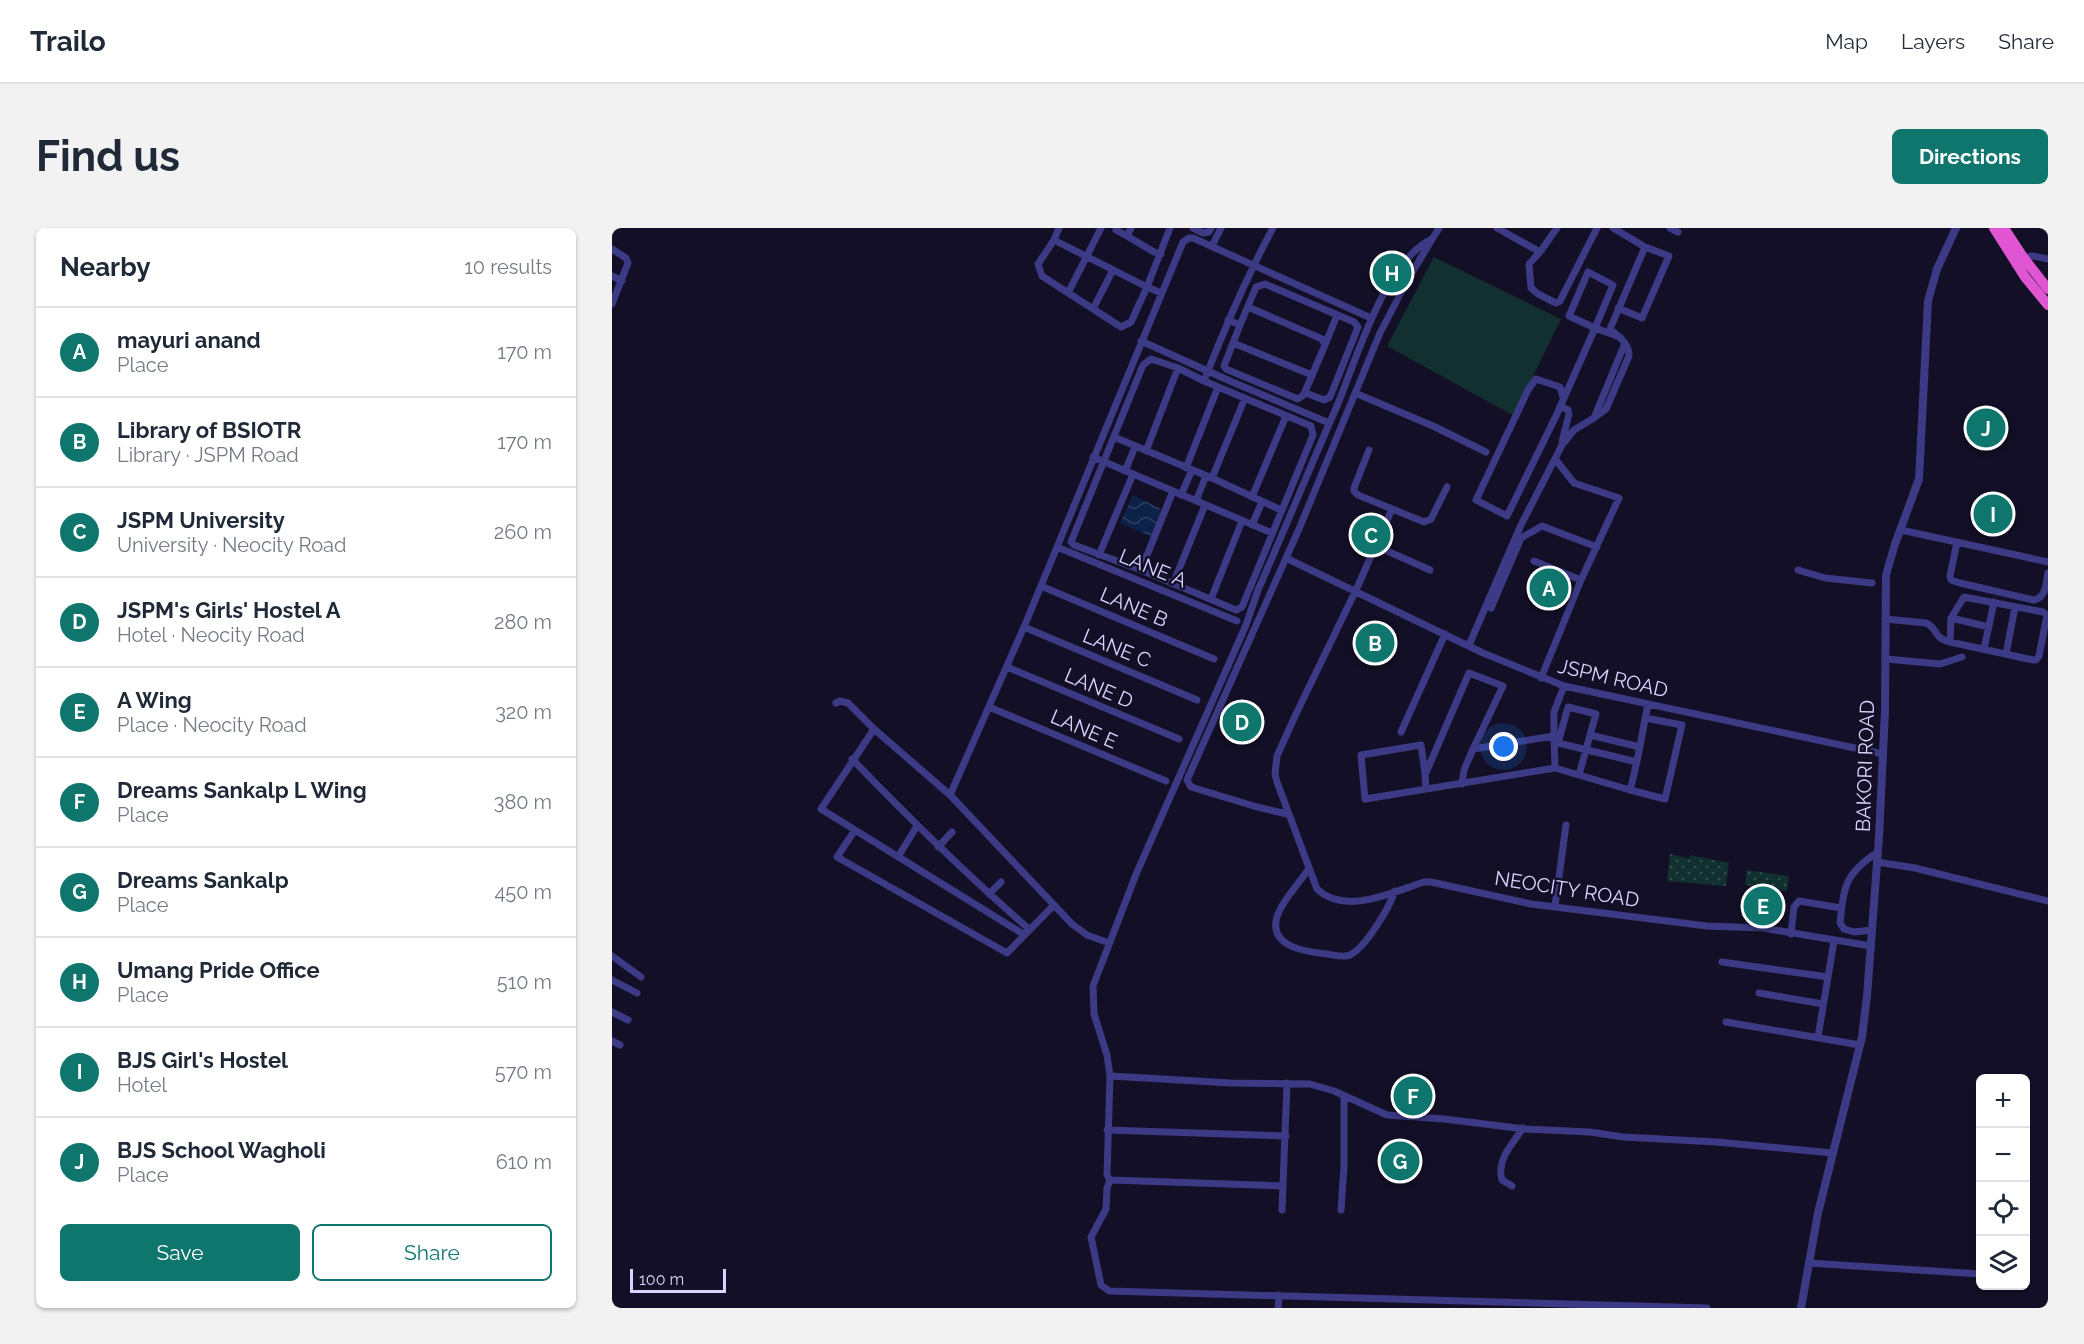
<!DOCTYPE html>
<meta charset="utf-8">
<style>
:root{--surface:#fff;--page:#f2f2f3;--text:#1f2937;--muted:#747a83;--line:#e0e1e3;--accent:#0f766e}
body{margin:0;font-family:Raleway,sans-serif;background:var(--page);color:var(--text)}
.controls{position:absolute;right:18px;bottom:18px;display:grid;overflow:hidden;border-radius:9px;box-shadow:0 2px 4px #0004}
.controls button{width:54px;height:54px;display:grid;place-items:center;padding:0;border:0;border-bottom:2px solid var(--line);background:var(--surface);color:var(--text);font:30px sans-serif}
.scale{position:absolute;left:18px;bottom:15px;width:96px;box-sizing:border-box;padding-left:6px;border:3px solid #d9d4ff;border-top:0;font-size:16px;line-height:21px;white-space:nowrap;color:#d9d4ff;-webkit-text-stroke:4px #130f26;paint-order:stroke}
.you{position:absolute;left:892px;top:519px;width:21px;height:21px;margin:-15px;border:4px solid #fff;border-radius:50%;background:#1a73e8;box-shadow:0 0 0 9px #1a73e833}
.badge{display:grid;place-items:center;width:39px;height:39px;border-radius:50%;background:var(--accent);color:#fff;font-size:20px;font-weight:700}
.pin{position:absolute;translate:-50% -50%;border:3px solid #fff;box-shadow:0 2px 6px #0006}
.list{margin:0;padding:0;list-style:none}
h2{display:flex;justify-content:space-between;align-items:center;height:78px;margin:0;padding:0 24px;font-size:26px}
h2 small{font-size:20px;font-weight:400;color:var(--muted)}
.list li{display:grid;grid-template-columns:39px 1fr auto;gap:18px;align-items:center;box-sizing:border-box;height:90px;padding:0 24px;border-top:2px solid var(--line)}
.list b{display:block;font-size:22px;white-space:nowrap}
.list p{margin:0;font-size:20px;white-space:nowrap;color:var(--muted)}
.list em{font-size:20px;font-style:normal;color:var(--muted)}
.actions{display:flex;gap:12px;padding:18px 24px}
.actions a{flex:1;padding:14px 0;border:2px solid var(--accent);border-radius:9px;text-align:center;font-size:21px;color:var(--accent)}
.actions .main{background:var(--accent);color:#fff}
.icon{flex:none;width:33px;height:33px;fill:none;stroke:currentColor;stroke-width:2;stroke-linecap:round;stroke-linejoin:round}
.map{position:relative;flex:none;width:1436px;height:1080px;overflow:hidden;border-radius:9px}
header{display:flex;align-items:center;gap:36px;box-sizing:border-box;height:84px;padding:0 30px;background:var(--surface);border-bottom:2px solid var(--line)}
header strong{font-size:28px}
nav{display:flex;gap:33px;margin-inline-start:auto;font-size:21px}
.intro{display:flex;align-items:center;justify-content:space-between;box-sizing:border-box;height:144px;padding:0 36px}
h1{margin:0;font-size:42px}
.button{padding:15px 27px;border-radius:9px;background:var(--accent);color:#fff;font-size:21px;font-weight:700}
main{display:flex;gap:36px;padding:0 36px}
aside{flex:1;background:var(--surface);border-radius:9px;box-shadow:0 2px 4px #0004}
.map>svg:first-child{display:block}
.grass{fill:#12302f}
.garden{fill:url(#garden-dots)}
.water{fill:url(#water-waves)}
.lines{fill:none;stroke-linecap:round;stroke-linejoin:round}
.minor{stroke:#3d3a85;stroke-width:7}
.tertiary{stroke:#3d3a85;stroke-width:8}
.trunk{stroke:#e055d1;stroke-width:10}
.labels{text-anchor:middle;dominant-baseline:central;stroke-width:5;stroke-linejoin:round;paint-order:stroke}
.street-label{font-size:20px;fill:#d9d4ff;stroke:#130f26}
</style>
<header>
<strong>Trailo</strong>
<nav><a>Map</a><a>Layers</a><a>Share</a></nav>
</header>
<div class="intro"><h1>Find us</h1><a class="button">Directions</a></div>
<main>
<aside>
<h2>Nearby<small>10 results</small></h2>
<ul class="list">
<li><span class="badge">A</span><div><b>mayuri anand</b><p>Place</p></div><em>170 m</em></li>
<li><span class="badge">B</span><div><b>Library of BSIOTR</b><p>Library · JSPM Road</p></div><em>170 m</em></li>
<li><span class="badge">C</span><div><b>JSPM University</b><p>University · Neocity Road</p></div><em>260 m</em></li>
<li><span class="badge">D</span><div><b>JSPM's Girls' Hostel A</b><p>Hotel · Neocity Road</p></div><em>280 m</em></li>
<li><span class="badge">E</span><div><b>A Wing</b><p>Place · Neocity Road</p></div><em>320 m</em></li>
<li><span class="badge">F</span><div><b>Dreams Sankalp L Wing</b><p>Place</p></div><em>380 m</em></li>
<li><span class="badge">G</span><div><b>Dreams Sankalp</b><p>Place</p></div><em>450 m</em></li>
<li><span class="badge">H</span><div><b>Umang Pride Office</b><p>Place</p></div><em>510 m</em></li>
<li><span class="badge">I</span><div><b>BJS Girl's Hostel</b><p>Hotel</p></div><em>570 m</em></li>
<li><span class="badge">J</span><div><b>BJS School Wagholi</b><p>Place</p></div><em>610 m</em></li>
</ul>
<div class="actions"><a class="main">Save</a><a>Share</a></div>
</aside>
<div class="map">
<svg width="1436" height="1080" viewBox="0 0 1436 1080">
<defs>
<pattern id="garden-dots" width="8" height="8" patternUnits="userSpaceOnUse" patternTransform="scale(1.5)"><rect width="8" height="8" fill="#12302f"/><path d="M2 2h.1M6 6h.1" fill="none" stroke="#344d4e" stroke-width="1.8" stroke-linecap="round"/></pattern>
<pattern id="water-waves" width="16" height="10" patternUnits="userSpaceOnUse" patternTransform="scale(1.5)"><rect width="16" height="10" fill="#0c2248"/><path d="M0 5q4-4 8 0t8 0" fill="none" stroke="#2f4163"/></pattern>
</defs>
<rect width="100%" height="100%" fill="#130f26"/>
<!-- grass -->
<path class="grass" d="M822 29 949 91 902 188 775 118Z"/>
<!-- garden -->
<path class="garden" d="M1058 626 1077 631 1078 627 1117 635 1114 658 1055 653Z
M1135 642 1177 648 1175 663 1133 657Z"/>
<!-- water -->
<path class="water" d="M521 267 553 283 542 310 508 295Z"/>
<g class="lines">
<!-- minor -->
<path class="minor" d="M519 0 515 8 542 24 549 26
M581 0 591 5 597 4 599 0
M885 0 928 24 917 36 919 60 926 66 944 75 948 73 985 0
M1058 0 1066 4
M504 2 515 8
M442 12 447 0
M600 18 609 0
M0 21 14 30 16 35 0 76
M928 24 945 0
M1411 29 1421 28 1436 31
M0 48 10 53
M456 65 489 0
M549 65 535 59 442 12 426 36 430 48 509 99 519 94 535 59 558 0
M636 79 710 111 713 117 692 166
M1006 80 1030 90 1057 28 1033 19
M481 81 501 42
M616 92 628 97 644 59 653 56 742 94 746 99 718 169 712 172 694 165 686 171 614 141 612 138 628 97
M529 113 618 153 717 195
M621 115 700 147
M713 117 725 87
M539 131 566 140 592 153 699 198 701 207 630 379 624 382 529 342 462 317 459 314 531 137Z
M594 148C614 97 635 48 661 0
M743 165 821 198 874 224
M951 169 948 159 924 151 916 162 864 272 895 288 944 188 983 100 957 88 976 44 1001 57 983 100 1008 109
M633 170 600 250 669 282
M948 178 956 182 957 186 950 214
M982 190 994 181 1017 128C1017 115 1007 109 998 101L1033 19 1001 0
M502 209 600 250
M757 222 742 260V263L746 267 812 294 819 291 835 259
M534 223 566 140
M481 229 660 305
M574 240 606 159
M513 243 523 219
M569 267 580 242
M640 269 674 188
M584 273 594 248
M780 281 744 362 684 486 665 528 663 546 665 554 705 661C734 688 780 664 812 654H819L919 676 1095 698 1151 700 1259 718
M640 297 650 274
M1289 302 1436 334
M1345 314 1338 348 1339 352 1348 355 1422 372C1434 370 1434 355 1436 345
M764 318 818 342
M445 319 625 393
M487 327 521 246
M674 330 871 425 952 458 1271 526
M922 333 969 352
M529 342 561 263
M1186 342 1213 350 1260 355
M561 356 593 277
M429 358 602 431
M599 371 630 293
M879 380 909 310 930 298 985 319
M1339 390 1377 399
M1273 391 1314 395C1326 400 1321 410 1338 414L1421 432H1424L1427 428 1435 387 1431 384 1352 369 1339 390 1338 414
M412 399 585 472
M857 417 909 297 950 217 962 202 982 190 1013 115
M1372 421 1382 374
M1394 426 1403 379
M1274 431 1328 436 1350 429
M395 439 567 511
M929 450 969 352 1007 270 962 255 944 232
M224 475 228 473 236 475 262 501 338 567 460 696 475 707 497 715
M377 479 554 553
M1033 490 1070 497 1053 571 1018 562C1026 534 1030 505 1036 476
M262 501 209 581 411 706
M789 504 833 406
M978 507 984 486 956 479 946 515 1025 534
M240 531C297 590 355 647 417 701
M943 540 1018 562
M813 545 809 517 749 527 753 571 943 540 942 508
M967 547 978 507 1028 519
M850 556 852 542 861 521
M814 561 813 547 857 445 891 458 861 521 942 508V484L952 458
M338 567 412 399 571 14 577 10H581L759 90
M675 586 645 579 579 559 575 552 687 301 768 105 796 51 827 0
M243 602 225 629 395 725 442 677
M326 619 340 604
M286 629 305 598
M1265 634 1303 640 1436 673
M696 642C687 655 666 678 664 693 660 720 696 724 715 726 722 727 732 730 738 727 754 719 777 680 783 663
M377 666 389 654
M943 678 954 597
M1260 702 1242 704 1232 701 1228 695C1232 658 1233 645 1266 624
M1179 706 1182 679 1187 673 1229 680
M0 728 29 749
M1110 734 1216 749
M0 752 25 765
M1147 765 1211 776
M0 784 16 792
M1114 794 1248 817
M1206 809 1222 713
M0 813 8 817
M498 848 619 855 698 856 722 863 775 887 832 891 913 901 978 904 1011 909 1105 914 1220 925
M495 902 674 908
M498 952 495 960 494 981 479 1009 489 1057 497 1063 1095 1080
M671 958 498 952 495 947 498 848 495 827 482 786 481 758 525 644 634 397 646 362C673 301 698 239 725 178 745 130 772 34 820 11
M900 958 890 952C884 932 900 917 911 900
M670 982 675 855
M729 982 732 938V868
M1197 1035 1368 1046
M666 1080 667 1067"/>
<!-- tertiary -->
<path class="tertiary" d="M1189 1080 1206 985 1250 809 1255 768 1267 609 1273 483 1274 347 1283 316 1307 251 1316 73 1325 41 1344 0"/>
<!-- trunk -->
<path class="trunk" d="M1382 0 1413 49 1436 77
M1392 0 1411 29 1436 61"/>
</g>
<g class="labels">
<!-- street labels -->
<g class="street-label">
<text transform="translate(541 340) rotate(22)">LANE A</text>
<text transform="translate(522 379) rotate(23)">LANE B</text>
<text transform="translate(505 420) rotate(22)">LANE C</text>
<text transform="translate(1001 450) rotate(13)">JSPM ROAD</text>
<text transform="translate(487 460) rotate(23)">LANE D</text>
<text transform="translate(472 501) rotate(23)">LANE E</text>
<text transform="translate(1253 538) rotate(-88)">BAKORI ROAD</text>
<text transform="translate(955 661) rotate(9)">NEOCITY ROAD</text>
</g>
</g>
</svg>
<div class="controls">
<button>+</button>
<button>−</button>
<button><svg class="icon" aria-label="locate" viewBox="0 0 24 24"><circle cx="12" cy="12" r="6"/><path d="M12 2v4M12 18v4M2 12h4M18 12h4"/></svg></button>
<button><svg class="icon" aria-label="layers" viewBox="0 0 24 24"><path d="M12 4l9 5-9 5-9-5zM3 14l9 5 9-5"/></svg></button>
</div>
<div class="scale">100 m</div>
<div class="you"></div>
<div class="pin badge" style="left:937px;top:360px">A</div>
<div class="pin badge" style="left:763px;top:415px">B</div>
<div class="pin badge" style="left:759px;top:307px">C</div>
<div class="pin badge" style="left:630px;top:494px">D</div>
<div class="pin badge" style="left:1151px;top:678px">E</div>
<div class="pin badge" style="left:801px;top:868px">F</div>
<div class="pin badge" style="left:788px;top:933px">G</div>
<div class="pin badge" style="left:780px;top:45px">H</div>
<div class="pin badge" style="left:1381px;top:286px">I</div>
<div class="pin badge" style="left:1374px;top:200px">J</div>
</div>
</main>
